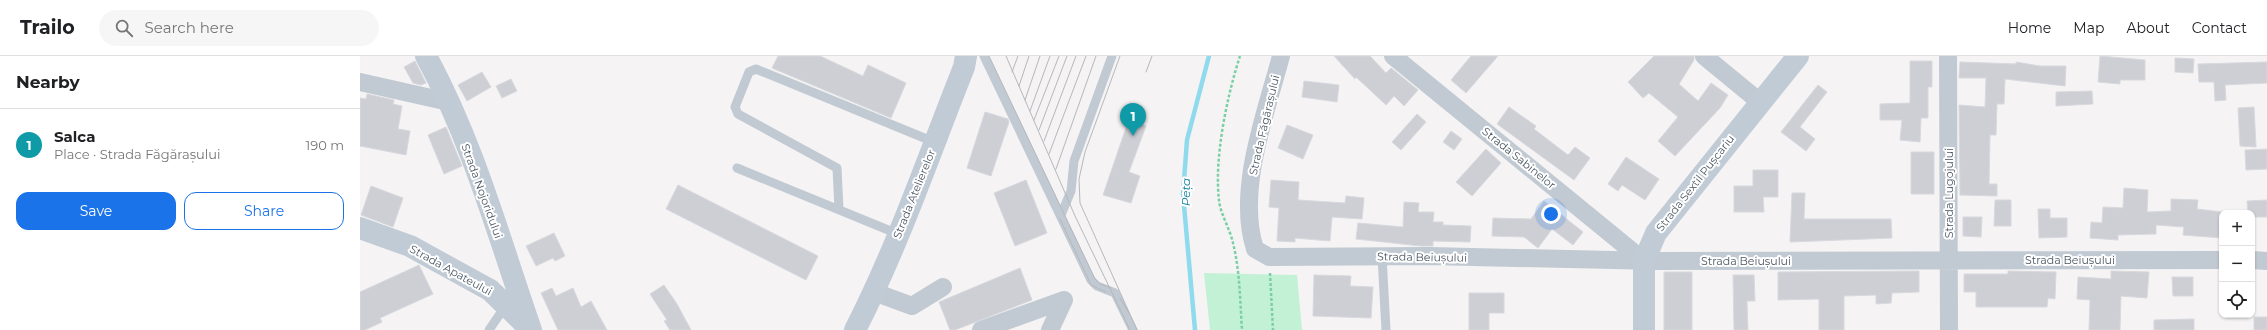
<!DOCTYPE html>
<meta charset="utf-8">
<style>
:root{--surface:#fff;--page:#f6f6f6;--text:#202124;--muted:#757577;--line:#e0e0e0;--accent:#1a73e8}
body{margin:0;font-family:Montserrat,sans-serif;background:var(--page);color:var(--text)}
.controls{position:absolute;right:12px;bottom:12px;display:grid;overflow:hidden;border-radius:8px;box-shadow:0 1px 3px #0004}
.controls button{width:36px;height:36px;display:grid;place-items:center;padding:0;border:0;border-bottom:1px solid var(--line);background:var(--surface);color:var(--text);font:20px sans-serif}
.you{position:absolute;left:1191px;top:158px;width:14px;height:14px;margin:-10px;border:3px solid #fff;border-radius:50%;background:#1a73e8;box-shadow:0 0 0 6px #1a73e833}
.badge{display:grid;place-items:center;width:26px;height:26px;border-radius:50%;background:var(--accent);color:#fff;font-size:13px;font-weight:700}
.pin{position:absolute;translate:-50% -33px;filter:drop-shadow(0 1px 2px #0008)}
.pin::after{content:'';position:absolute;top:21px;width:14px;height:12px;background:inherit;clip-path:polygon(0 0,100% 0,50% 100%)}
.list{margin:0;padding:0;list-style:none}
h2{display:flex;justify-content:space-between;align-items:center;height:52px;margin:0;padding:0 16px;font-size:17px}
h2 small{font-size:13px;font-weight:400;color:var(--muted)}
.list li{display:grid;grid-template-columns:26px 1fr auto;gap:12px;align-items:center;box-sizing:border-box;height:72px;padding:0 16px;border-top:1px solid var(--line)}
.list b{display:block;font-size:15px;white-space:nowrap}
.list p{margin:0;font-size:13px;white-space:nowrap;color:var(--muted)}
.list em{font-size:13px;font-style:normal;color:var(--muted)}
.actions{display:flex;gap:8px;padding:12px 16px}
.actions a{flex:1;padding:9px 0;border:1px solid var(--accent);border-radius:12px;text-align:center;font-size:14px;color:var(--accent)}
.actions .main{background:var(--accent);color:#fff}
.icon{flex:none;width:22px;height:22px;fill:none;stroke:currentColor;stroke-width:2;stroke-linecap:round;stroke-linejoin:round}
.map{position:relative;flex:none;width:1907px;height:274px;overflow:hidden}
header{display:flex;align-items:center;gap:24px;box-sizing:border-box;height:56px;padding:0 20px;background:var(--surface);border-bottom:1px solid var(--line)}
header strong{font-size:19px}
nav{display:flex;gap:22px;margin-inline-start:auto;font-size:14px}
.search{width:280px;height:36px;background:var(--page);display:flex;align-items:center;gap:10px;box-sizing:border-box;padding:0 14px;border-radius:22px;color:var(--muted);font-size:15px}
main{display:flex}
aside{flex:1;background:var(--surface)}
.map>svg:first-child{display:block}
.green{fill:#c3f1d5}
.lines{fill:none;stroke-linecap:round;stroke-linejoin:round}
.stream{stroke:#90daee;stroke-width:4.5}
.building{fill:#cdcfd5;stroke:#d7d9de}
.path{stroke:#7ad0a6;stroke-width:2.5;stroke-dasharray:3 2;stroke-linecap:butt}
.lane{stroke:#c1cad2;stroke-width:9}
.street{stroke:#c1cad2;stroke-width:18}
.secondary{stroke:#c1cbd6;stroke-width:22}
.tram{stroke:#b5b8bd;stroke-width:1}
.labels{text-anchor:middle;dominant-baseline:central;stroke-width:4;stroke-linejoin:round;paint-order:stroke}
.street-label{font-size:11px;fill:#4a5661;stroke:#fff}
.water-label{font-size:12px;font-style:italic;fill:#0c7c9b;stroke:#fff}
</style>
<header>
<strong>Trailo</strong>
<div class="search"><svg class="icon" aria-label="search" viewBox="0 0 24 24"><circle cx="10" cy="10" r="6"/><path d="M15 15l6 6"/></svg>Search here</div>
<nav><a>Home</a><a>Map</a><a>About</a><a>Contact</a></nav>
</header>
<main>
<aside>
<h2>Nearby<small></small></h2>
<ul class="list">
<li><span class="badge" style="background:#0f9aa8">1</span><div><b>Salca</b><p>Place · Strada Făgărașului</p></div><em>190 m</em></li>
</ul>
<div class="actions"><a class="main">Save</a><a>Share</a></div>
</aside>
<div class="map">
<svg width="1907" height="274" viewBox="0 0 1907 274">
<rect width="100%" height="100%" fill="#f5f3f3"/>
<!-- green -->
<path class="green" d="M844 217 937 219 942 274H850Z"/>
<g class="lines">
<!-- stream -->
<path class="stream" d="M835 274 823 138 827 84 849 0"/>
</g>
<!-- building -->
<path class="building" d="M418 0H460L503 20 508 9 546 27 531 62 412 12Z
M974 0H1010L1026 17 1031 12 1058 34 1044 50 1034 40 1026 49 996 21 995 23Z
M1111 0H1138L1106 37 1091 24Z
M1294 0H1334V4L1319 28 1338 45 1351 27 1368 39 1360 52 1315 100 1298 85 1318 61 1289 37 1283 42 1268 26Z
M1740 0 1785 4V24H1760V28L1738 26Z
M1815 2 1834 3 1833 17 1815 16Z
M55 5 66 27 61 29 53 27 44 11Z
M1550 5H1572V31H1568V62H1561L1560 86 1540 84 1542 64H1520V48L1550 47Z
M1600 6 1656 8V6L1680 10H1706L1705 30 1645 23 1644 48H1637L1636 79H1630L1629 128H1637V140L1600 139 1599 49 1625 51 1626 22H1599Z
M1907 6V27L1865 29 1866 44 1855 45 1854 26H1839L1838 8Z
M122 16 131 31 107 45 98 29Z
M151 23 157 35 142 42 136 30Z
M944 25 979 29 977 46 942 41Z
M1458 29 1467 36 1440 71 1455 83 1446 95 1421 76Z
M1732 35 1733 48 1696 50V36Z
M7 38 34 44 33 48 42 50 38 73 50 75 46 99 0 90V42L6 43Z
M1149 51 1176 70 1174 73 1208 99 1215 91 1230 102 1214 124 1137 68Z
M1894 51 1896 91 1880 90 1878 52Z
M625 56 648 63 649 66 631 120 607 112Z
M1057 58 1066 66 1041 94 1032 86Z
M769 63 786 70 769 116 780 120 771 147 743 139Z
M927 69 953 79 943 103 918 92Z
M86 71 102 110 84 118 68 79Z
M1091 75 1102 83 1094 94 1083 86Z
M1126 93 1141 107 1112 140 1096 126Z
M1907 93V113L1886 114 1885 94Z
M1551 96H1574V138H1551Z
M1266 101 1299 123 1285 144 1262 129 1258 135 1248 128Z
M1393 114H1418V141H1403L1404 156H1374V130H1393Z
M666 124 687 177 655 190 634 137Z
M911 124 939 126 938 144 985 147 986 140 1004 142 1002 163 972 161 970 185 935 182V186L917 185 919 152 909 151Z
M318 129 458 200 446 224 306 153Z
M11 130 43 142 33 171 1 159Z
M1764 132 1788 134 1787 156 1811 155V143L1838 144 1837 153 1862 156V182L1823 179 1824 171 1796 169V178L1758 179V184L1730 182 1731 166 1742 167 1743 151 1763 152Z
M1432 137H1445L1444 163H1531L1532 182 1430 186Z
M1635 144H1651V170H1634Z
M1907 144V161H1892V157H1888L1887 145Z
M1184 145 1223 176 1213 189 1192 173 1178 192 1164 181 1132 180 1133 162 1171 163Z
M1044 146 1059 147 1058 156H1074L1073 166H1083V169L1111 170 1110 186 1073 185V190H1061L996 183 998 167 1043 171Z
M1678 153H1690V162H1707V181L1679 182Z
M1603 161H1622L1621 181 1603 180Z
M194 177 205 200 195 205 193 202 176 210 166 190Z
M59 209 73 238 20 262 22 266 5 274H0V236Z
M660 212 672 244 595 274H590L579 246Z
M1559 215V236L1532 237 1531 247 1516 248V239L1484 240V274H1459V243L1418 244V216Z
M1648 215 1696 216 1695 243 1688 242 1687 251H1616V236H1604V218H1648Z
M1751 215 1789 216 1787 242 1761 240 1760 274H1729L1730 244 1717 243 1718 221 1751 223Z
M1304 216H1332V274H1304Z
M954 219 991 220 990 230 1013 231 1011 262 953 260Z
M1373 219H1394L1395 245H1387L1388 274H1374Z
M1812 221H1833V240H1813Z
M304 229 317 248 331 274H310L304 265 307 264 290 238Z
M192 232 196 240 213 232 221 251 231 245 247 274H198L181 237Z
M1109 237H1144V257H1129V274H1109Z
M1894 261H1907V274H1894Z
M1834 263V274H1794V264Z"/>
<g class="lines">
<!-- path -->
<path class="path" d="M880 0C867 40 854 102 859 144 860 157 870 173 873 187 880 215 880 245 882 274
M910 217 913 274"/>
<!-- lane -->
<path class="lane" d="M624 0 731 224 737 230 755 237 773 274
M377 112 538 178
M479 153 477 112 378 58 375 51 389 16 396 13 574 86
M701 159 711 135 714 105 752 0
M1022 200 1026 274
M129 274 146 249"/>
<!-- street -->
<path class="street" d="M921 0C906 57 876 135 895 193L909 201 1069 200 1297 205 1862 204
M1033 0 1284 205
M1344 0 1400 46
M1588 0 1589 274
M0 26 89 46
M1892 204 1907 205
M514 236 552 250 583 231
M621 274 704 244
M690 274 704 244"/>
<!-- secondary -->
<path class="secondary" d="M66 0C113 86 139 182 171 274
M0 172 50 190 130 234 166 269
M495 274C538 190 569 99 604 11L606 0
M1284 274V205L1296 177 1438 0"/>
<!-- tram -->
<path class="tram" d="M629 0 735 223 740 228 751 232
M646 0 715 160 770 274
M760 0 725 96 719 123 720 147 777 274
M652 16 658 0
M786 16 792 0
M659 30 669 0
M665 44 680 0
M670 55 690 0
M674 64 699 0
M679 74 707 0
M684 85 716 0
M689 98 726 0
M696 113 736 0
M700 163 731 229 746 236
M760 242 769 257"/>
</g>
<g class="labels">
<!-- street labels -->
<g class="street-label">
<text transform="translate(904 69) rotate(-77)">Strada Făgărașului</text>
<text transform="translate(1159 102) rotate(39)">Strada Sabinelor</text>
<text transform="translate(1335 127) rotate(-52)">Strada Sextil Pușcariu</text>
<text transform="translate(122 135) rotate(70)">Strada Nojoridului</text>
<text transform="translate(1589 137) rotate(-90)">Strada Lugojului</text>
<text transform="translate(554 138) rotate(-68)">Strada Atelierelor</text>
<text transform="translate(1062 201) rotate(1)">Strada Beiușului</text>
<text x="1710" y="204">Strada Beiușului</text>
<text x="1386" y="205">Strada Beiușului</text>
<text transform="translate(91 214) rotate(29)">Strada Apateului</text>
</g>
<!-- water labels -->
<g class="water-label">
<text transform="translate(825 136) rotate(-90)">Peța</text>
</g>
</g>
</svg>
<div class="controls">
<button>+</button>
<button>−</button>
<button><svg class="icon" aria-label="locate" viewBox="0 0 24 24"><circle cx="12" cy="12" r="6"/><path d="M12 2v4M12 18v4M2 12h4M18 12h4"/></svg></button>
</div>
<div class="you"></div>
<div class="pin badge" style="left:773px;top:80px;background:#0f9aa8">1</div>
</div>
</main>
